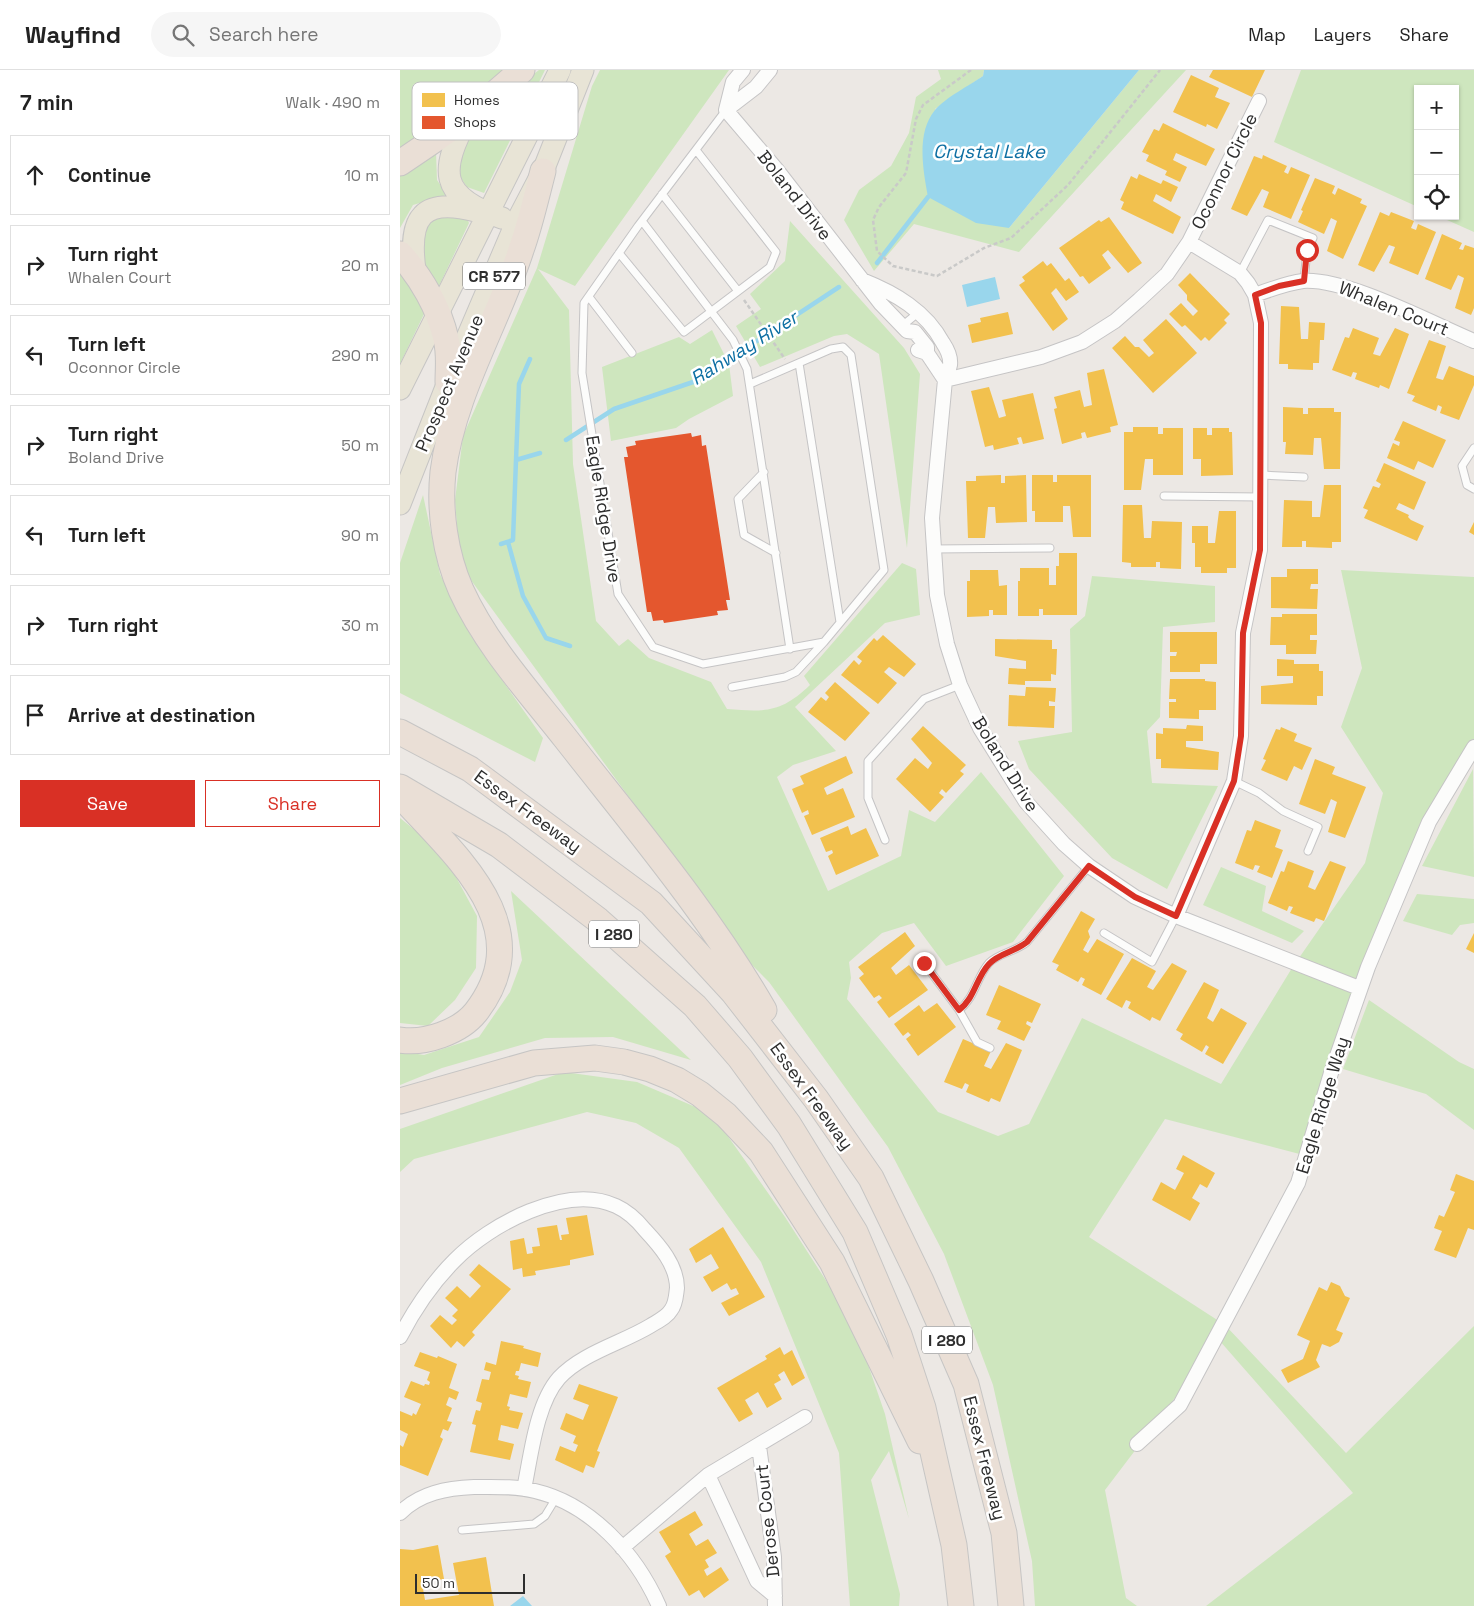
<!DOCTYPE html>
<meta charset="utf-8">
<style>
:root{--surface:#fff;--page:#f6f6f6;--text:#222;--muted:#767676;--line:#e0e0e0;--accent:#d93025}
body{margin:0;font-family:"Space Grotesk",sans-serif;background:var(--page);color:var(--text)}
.controls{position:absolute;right:15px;top:15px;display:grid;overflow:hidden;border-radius:0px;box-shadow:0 1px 4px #0004}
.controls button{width:45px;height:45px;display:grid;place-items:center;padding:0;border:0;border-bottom:1px solid var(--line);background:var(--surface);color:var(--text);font:25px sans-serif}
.scale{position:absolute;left:15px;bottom:12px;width:110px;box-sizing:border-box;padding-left:5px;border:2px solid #2e2e2e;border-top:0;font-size:14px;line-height:18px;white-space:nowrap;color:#2e2e2e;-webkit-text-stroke:4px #fff;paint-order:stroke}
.stop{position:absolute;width:15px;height:15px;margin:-11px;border:4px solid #d93025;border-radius:50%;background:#fff}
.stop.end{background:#d93025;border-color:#fff;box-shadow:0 1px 5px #0008}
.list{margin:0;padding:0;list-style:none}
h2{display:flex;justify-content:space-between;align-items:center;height:65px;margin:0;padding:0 20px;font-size:21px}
h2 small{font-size:16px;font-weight:400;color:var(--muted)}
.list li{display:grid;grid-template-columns:32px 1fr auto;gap:15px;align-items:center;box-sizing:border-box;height:80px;margin:0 10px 10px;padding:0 10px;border:1px solid var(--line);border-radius:0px}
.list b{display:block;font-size:19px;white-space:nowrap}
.list p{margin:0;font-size:16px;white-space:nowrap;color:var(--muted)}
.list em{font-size:16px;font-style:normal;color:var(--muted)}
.actions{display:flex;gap:10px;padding:15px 20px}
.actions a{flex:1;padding:11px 0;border:1px solid var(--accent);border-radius:0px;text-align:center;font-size:18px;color:var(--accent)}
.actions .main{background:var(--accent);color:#fff}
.icon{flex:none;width:28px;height:28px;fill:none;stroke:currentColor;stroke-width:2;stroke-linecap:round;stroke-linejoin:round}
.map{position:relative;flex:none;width:1074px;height:1536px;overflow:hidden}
header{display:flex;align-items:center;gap:30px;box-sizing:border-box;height:70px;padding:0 25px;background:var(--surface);border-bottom:1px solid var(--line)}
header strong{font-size:24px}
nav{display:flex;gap:28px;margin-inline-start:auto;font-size:18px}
.search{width:350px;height:45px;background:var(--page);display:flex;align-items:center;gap:12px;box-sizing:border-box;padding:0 18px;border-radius:28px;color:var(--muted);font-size:19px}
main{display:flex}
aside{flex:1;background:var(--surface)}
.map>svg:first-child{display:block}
.green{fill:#cee6be}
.water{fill:#99d6ec}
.homes{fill:#f2c14e}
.shops{fill:#e4572e}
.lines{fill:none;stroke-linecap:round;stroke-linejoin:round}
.stream{stroke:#99d6ec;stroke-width:4.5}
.service-casing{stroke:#c5c4c5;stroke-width:9}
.minor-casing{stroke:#c5c4c5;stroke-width:16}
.primary-casing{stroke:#c6c5c4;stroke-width:23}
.motorway-casing{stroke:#c6c5c4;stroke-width:27}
.path{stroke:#c9c9c8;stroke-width:2.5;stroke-dasharray:4 2.5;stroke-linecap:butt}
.service{stroke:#fcfcfb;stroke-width:7}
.minor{stroke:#fcfcfb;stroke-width:14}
.primary{stroke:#e8e4d6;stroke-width:21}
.motorway{stroke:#eadfd6;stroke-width:25}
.route{stroke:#d93025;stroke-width:6}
.labels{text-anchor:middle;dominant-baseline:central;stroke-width:5;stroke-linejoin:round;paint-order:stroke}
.shield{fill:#fff;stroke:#6d6d6d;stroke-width:1}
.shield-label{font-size:16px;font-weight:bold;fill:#2e2e2e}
.street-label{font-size:18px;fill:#2e2e2e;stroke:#fff}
.water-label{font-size:19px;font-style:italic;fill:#0d6fa3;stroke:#fff}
.key{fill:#fff;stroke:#c0c0c0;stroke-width:1}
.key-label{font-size:14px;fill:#2e2e2e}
</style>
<header>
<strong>Wayfind</strong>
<div class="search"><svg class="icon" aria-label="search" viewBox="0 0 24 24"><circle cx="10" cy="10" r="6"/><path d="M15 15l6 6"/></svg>Search here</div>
<nav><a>Map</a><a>Layers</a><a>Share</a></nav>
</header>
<main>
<aside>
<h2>7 min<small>Walk · 490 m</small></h2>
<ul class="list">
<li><svg class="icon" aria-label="ahead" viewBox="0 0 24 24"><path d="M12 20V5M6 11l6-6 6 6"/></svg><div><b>Continue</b></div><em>10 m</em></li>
<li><svg class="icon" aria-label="right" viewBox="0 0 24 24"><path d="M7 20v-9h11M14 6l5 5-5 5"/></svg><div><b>Turn right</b><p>Whalen Court</p></div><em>20 m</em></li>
<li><svg class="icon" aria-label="left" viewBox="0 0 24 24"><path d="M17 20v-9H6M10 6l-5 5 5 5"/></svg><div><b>Turn left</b><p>Oconnor Circle</p></div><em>290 m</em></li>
<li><svg class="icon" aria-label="right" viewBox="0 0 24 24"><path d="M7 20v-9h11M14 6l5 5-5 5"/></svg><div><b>Turn right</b><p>Boland Drive</p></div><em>50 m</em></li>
<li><svg class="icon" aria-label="left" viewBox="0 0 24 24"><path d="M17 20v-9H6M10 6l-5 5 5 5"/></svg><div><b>Turn left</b></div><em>90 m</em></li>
<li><svg class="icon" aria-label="right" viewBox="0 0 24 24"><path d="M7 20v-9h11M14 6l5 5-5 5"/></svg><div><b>Turn right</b></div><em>30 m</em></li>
<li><svg class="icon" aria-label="arrive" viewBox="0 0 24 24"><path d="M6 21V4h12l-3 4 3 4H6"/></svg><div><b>Arrive at destination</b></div></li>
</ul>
<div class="actions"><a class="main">Save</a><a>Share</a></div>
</aside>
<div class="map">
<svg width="1074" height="1536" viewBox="0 0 1074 1536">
<rect width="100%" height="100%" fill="#ece8e4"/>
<!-- green -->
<path class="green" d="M0 0H108L0 79Z
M139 0H145L84 123 67 117 54 98 78 47Z
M200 0H329L175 216 138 199 169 240 173 394 196 551 219 576 228 569 249 588 311 612 327 639C365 642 381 643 410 615L404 606 502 493 516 499 520 545 485 553 395 637 436 681 393 695 377 707 428 821 501 786 509 740 535 752 581 702 664 806 613 872 546 896 514 853 482 863 449 892 451 908 447 929 538 1042 598 1066 629 1054 682 948 821 1014 892 898 965 793 983 723 941 657 962 598 941 500 1074 507V670L1030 762 963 923 911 1087 765 1049 689 1167 825 1255 946 1383 1074 1256V1536H806L953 1423 819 1270 705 1420 726 1528 737 1536H635L632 1491 593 1315 544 1184 488 1077 369 912 332 875 333 870 60 495 55 430 63 366 137 198 192 16Z
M538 0H584L583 6 535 39 609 158 739 0H786L619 182 514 154 474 201 444 150 459 120 491 96 509 63 516 27 541 9Z
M901 0H1074V162L1038 146H1055V19H1018V137L874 72Z
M36 82 37 110 47 125 13 135 0 158V103Z
M51 143 65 144 69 153 39 216 27 200 19 174 28 151Z
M390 151 504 278 520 304 507 478 479 284 447 264 434 266 360 297 336 256 361 239 350 224 385 191Z
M0 202 25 235 24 244 0 294Z
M312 260 329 294 333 326 289 349 276 358 211 371 202 297 279 267 290 274Z
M23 425 40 504 71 566 143 668 135 692 0 623V493Z
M692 506 815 516V552L763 557 760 647 747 661 752 713 818 716 767 819 712 788 629 699 618 671 672 662 670 559 685 546Z
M1073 699 1074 807 1022 796Z
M0 748 43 783 77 846 76 898 55 930 28 956 0 953Z
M821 797 866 816 862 841 904 861 892 873 803 835Z
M111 821 291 990 213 967 145 968 42 998 0 1015V981L24 985 79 967 110 922 122 890Z
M1017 824 1074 829V853L1060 855 1052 865 1003 851Z
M969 930 1059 992 1074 999V1060L1026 1024 943 999Z
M164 1002 237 1012 305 1041 327 1065 385 1147 454 1254 485 1344 509 1449 489 1381 471 1410 500 1524 499 1536H450L439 1383 361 1192 279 1078 236 1053 187 1042 14 1089 0 1102V1059Z"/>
<!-- water -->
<path class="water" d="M584 0H739L609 158 576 153 528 127C523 99 516 63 535 40 545 28 570 15 583 6Z
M595 207 600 229 567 237 562 215Z
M123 1526 132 1536H110Z"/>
<!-- homes -->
<path class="homes" d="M813 0H865L852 27 809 7Z
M791 5 819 18 815 27 830 33 817 59 807 54 806 57 773 42Z
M763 53 815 79 806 96 776 83 773 90 787 97 780 112 765 105 767 101 746 91 749 85 742 82 754 59 759 61Z
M863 85 887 96 884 102 888 104 891 97 910 105 891 149 863 137 869 122 862 119 847 146 831 139 854 86 862 89Z
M739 104 761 114 763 110 778 117 771 132 756 124 753 131 781 147 773 164 721 139 724 132 720 130 731 106 737 109Z
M915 108 935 116 932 123 935 125 938 118 962 129 960 133 967 136 943 189 927 181 937 151 931 148 924 164 898 152 903 141 901 140Z
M980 142 989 146 991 142 1014 151 1011 158 1016 160 1018 154 1036 162 1018 205 989 193 995 177 989 175 974 202 958 195Z
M709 147 742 193 728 203 708 180 702 185 711 198 689 214 683 206 680 207 659 178 699 150 701 152Z
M1042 164 1062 173 1059 179 1063 180 1065 175 1074 178V238L1071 245 1055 238 1064 208 1058 205 1051 220 1025 209Z
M643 191 647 196 651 193 665 211 669 208 679 222 666 231 656 218 651 223 668 249 653 261 619 215 625 211 622 207Z
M790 203 830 244 824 250 827 253 809 271 805 267 801 271 785 255 782 257 769 244 781 233 793 246 798 241 787 230V225L778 215Z
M881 236 899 237 901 269H908L909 252 925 253 924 270H920L919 293H913V300L888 299V294H879Z
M608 242 613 264 572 273 568 255 581 252 580 248Z
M766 249 797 283 753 323 712 278 725 266 735 277H739L749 287 754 283 743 270Z
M953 258 979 268 973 284 980 286 995 258 1009 264 989 319 980 315 979 318 955 309 957 303 953 302 951 307 932 300 945 267 949 268Z
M1029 270 1046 276 1036 308 1043 310 1049 296 1074 306V315L1059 350 1040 343 1042 337 1038 335 1036 341 1012 331 1015 326 1007 323Z
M704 299 718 355 710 357 711 362 687 368 685 362 681 363 682 368 662 374 654 339 657 338 654 327 680 320 684 337 692 335 687 303Z
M589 317 599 348 606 346 602 330 633 323 644 369 623 374 621 367 617 368 619 374 594 380 593 375 585 377 571 321Z
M883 337 903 338V344H908V338H934V342H941L940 399H924L921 368H914L913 385 885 384 886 372H883Z
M1003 351 1046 370 1033 398 1018 391 1014 400 987 388 993 373 999 376 1000 372 994 370Z
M733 357H758V364H763V358H783V405H753V389H745L741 420H724V362H733Z
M793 358H807V365H812V358H829V362H832L833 405 801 406V389H793Z
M984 393 1026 412 1014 440 999 433 996 439 1009 445 1008 447 1011 450 1024 456 1017 471 964 448 968 440 963 438 973 416 979 418 981 414 976 411Z
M601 405V413H605V406L626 405 627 452 596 453 595 437H588L585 468H568L566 411H576V406Z
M632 405H653V412H657V405H691V467H673L670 436H663V452H635V441H632Z
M924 415H941V472H932V478L906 477V471H902V477H882L884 430 912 431V447H920Z
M723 435H742L744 468H751L752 451 782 452 781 499 760 498V492H756V497H731V493L722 492Z
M819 441H836V498H827V503H801V497H795V473H792V456H808V473H815Z
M1074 452V465L1069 462Z
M659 483H677V545H643V539H639V546H618V511H620V498H649V515H656V496H659Z
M887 499H918V514H911L910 519H918L917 539 871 538V507H887Z
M570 500H598L599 516 607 515V545H593V540H589V546L567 547V511H570Z
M882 544H917V565H910V570H917L916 584H886V575H870L871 547H882Z
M770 562H817V594H800V602H770V586H776L777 582H770Z
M483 565 516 594 504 607 489 597 484 602 497 613 478 634 441 605 454 590 459 595 462 591 457 587 474 568 477 571Z
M595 569 652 570V579H657L656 605 651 604V611H625V615L608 614 609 598 626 599V591L595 586Z
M877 589 894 590V594H919V601H923V626H917V635L861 634V616L893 613V606H877Z
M770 609H805V611L816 612V640H799V649L769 648V632H776V629H769Z
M435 612 470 643 445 671 408 642 421 627 426 631 429 627 425 623Z
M626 617 656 618 655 632 649 631V636H655L654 658 608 656 609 625 625 626Z
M787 655 803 656V671H786V677L819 682 818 700 761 698V689H756V663L763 664V658L786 659Z
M523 656 566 695 560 701 564 704 546 723 542 719 539 723 544 727 530 742 496 709 515 688 528 699 532 693 511 669Z
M881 657 897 664 894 671 912 678 902 700 894 696 887 711 861 700 866 690 863 689 876 659 880 660Z
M446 686 453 703 424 718 427 725 443 718 455 747 412 765 404 746 409 744 408 740 402 743 392 719 404 714 400 706Z
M915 689 935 697 932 704 966 717 945 768 928 762 937 732 931 729 925 744 899 734Z
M855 750 881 760 875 777 883 780 872 808 857 802 860 796 855 795 853 800 835 793 847 760 851 761Z
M448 756 451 765 466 758 479 786 436 805 428 786 433 783 432 780 426 782 420 768Z
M888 791 914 801 908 817 915 820 930 791 946 797 924 851 916 848 914 852 890 843 893 837 889 836 887 841 868 833 881 801 884 802Z
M681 841 695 849 688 861 690 867 683 880 688 883 697 869 724 884 701 925 682 915 685 909 681 907 678 912 656 900 659 895 652 892Z
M505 862 515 876 491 898 496 905 509 895 528 920 489 948 477 932 482 928 479 925 474 928 459 908 464 904 458 897Z
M1074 863V883L1066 879Z
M732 888 756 901 747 917 753 920 772 893 787 901 760 951 752 947 750 951 728 938 731 932 726 930 722 938 706 929Z
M804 912 819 920 807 948 813 952 821 938 847 953 823 994 805 984 809 977 806 975 802 982 780 969 783 964 776 960Z
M599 915 641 934 632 953 627 951 626 954 631 957 624 971 597 959 601 951 586 945Z
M537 933 556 957 518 986 506 969 511 965 508 962 503 966 494 954 519 935 524 942Z
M563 969 591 981 584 996 591 999 606 973 622 980 600 1032 591 1028 589 1032 566 1022 569 1015 565 1013 562 1019 544 1012Z
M783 1085 815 1103 807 1118 800 1114 792 1128 800 1133 790 1151 752 1130 761 1112 775 1120 784 1103 776 1099Z
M1056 1104 1074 1111V1160L1068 1158 1056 1188 1034 1180 1042 1161 1034 1158 1039 1145 1044 1147 1055 1122 1050 1120Z
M187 1145 194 1185 170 1190V1195L135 1201 136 1205 123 1207 122 1198 113 1200 110 1171 124 1168 127 1184 133 1183 132 1177 140 1176 137 1158 157 1155 160 1170H162L161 1165 169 1164 166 1148Z
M323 1157 365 1227 329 1246 321 1233 339 1224 336 1218 331 1220 327 1213 312 1222 303 1207 319 1198 311 1184 296 1193 289 1179Z
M79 1194 111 1219 72 1262 75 1265 64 1277 57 1271 51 1278 30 1256 40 1245 52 1255 57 1250 52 1246 58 1240 45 1228 57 1216 70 1228 81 1216 69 1205Z
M931 1212 940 1216 945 1226 950 1228 936 1260 943 1263 939 1272 930 1277 922 1274 916 1290 920 1297 888 1313 881 1300 903 1289 910 1271 897 1265 919 1217 927 1221Z
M101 1271 124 1276 123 1278 141 1283 138 1297 121 1293 119 1301H116L115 1305 119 1306 118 1309 131 1312 127 1328 110 1324 107 1336 110 1337 109 1340 123 1343 118 1359 101 1355 98 1370 114 1374 110 1390 70 1382 76 1355 72 1354 76 1340 80 1341 82 1333 76 1331 82 1309 89 1310 91 1302 84 1300 86 1292 96 1295Z
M380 1277 384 1285 392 1280 405 1308 392 1316 384 1301 378 1305 381 1310 374 1314 382 1329 367 1338 358 1322 345 1330 353 1344 339 1352 317 1318 367 1289 365 1286Z
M20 1282 37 1288 38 1286 57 1294 49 1318 59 1322 56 1330 49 1327 46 1335 52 1338 47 1351 52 1352 48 1361 43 1359 40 1367 43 1369 28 1406 0 1395V1375L3 1377 8 1364 0 1360V1341L12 1346 13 1343 16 1345 21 1334 4 1327 11 1311 24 1316 25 1314 29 1315 30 1312 27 1310 30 1302 14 1296Z
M179 1314 218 1327 197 1381 200 1382 194 1398 186 1395 183 1403 155 1390 160 1376 175 1382 178 1375 173 1373 176 1366 160 1359 166 1343 183 1350 189 1335 173 1329Z
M295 1441 303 1455 289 1464 296 1476 308 1469 317 1483 305 1490 309 1497 304 1500 307 1506 321 1497 329 1510 304 1528 299 1520 289 1526 265 1486 271 1482 259 1462Z
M38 1475 44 1509 22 1513 25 1530 59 1525 53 1493 86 1487 94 1536H0V1479L13 1480Z"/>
<!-- shops -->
<path class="shops" d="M291 363 292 367 301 365 302 376 306 375 330 530H326L328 540 317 541 318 545 264 553 263 550 253 551 251 542H247L224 387H228L226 377 236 375 235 371Z"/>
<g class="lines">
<!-- stream -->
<path class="stream" d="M477 193 528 127
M166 370 214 339 296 311 439 217
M116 390 119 314 130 289
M108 472 123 526 146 568 170 576
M101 474 113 470 116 390 140 383"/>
<!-- service casing -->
<g class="service-casing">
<path id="service" d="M326 40 238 156 184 233 182 303 218 524 253 577 303 594 424 572 484 500 451 285 443 277 431 279 350 314
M262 124 338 221
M242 151 333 270 347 299 390 579
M219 183 284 262 370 197 376 182 296 80
M840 203 868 150 913 168 907 180 904 211
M189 227 232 283
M502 256 519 242
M399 293 440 552
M1074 378 1062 396 1067 415 1074 419
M364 402 338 429 344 465 376 483
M861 405 904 407
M764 426 861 427
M533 479 650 478
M332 617 385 607 396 602 424 572
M834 711 859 723 883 741 918 757 908 781
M485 770 468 728V691L524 629 560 615
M704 863 752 892 776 846
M524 893 559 940C575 928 576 908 589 893 599 883 615 882 627 872L689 796
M559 940 577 972 590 978
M62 1460 134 1454 145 1446 156 1428"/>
</g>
<!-- minor casing -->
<g class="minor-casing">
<path id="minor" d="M343 0 333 12 326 40 356 17 370 0
M326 40 377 100 481 234 507 261 515 262 527 277V283
M462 210C495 223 526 241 543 273 547 279 551 287 550 295 549 300 547 305 545 310L532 448 537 525 547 574 560 615 580 658 626 732 664 774 689 796 735 827 776 846 959 918
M855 225C871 219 887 213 903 211 947 208 1031 253 1074 271
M518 280 527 283 545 310
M545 310 641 287 682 272 715 251 739 230 767 204 789 172 859 31
M776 846 834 711 841 666 843 563 860 480 861 253 855 225 848 213 840 203 789 172
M0 1267C15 1238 32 1213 55 1190 89 1155 166 1113 216 1136 227 1141 237 1150 245 1160 259 1175 277 1195 277 1218 276 1225 276 1234 271 1240 267 1247 258 1251 250 1256 222 1273 182 1283 159 1308 136 1334 131 1386 124 1419
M737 1374 780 1335 898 1113 931 1003 968 897 1029 752 1074 677
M359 1376 374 1487 375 1536
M308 1405 357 1511 375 1526
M0 1443C20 1423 47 1418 74 1417 94 1417 115 1416 135 1421 191 1434 236 1484 259 1536
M222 1478 308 1405 405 1347"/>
</g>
<!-- primary casing -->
<g class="primary-casing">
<path id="primary" d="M68 47C40 100 37 126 102 148
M15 200C8 147 22 127 76 141
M0 319 160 0
M0 434 48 312 116 153 143 101 183 0"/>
</g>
<!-- motorway casing -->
<g class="motorway-casing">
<path id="motorway" d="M0 93 68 47 122 0
M143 101C136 128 130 155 121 180 97 254 53 324 43 402 39 440 45 484 61 520 86 575 129 622 166 669 235 757 308 843 364 940
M0 184C21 207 39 238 46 269 50 283 48 298 48 312
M0 662 70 699 251 833 333 922 416 1029 471 1108 521 1211 566 1314 604 1463 611 1536
M0 717 99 775 198 850 295 936 340 988 389 1055 455 1162 499 1265 523 1338 554 1475 561 1536
M0 725C54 785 142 856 76 942 60 962 25 974 0 970
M0 1031 134 993 195 988 224 992 250 999 277 1010 300 1024 326 1045 361 1082 432 1192 520 1371"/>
</g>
<!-- path -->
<path class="path" d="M571 0 523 35 516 49 506 103 479 137 473 150 477 181 493 196 537 206 584 178 611 168 668 115 760 0
M344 230 385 289"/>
<!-- service -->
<use href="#service" class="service"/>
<!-- minor -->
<use href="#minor" class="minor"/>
<!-- primary -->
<use href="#primary" class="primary"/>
<!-- motorway -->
<use href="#motorway" class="motorway"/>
</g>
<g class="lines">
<!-- route -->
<path class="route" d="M524 893 559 940C575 928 576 908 589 894 599 883 615 882 627 872L689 796 735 827 776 846 834 711 841 666 843 563 860 480 861 253 855 225 879 216 904 211 907 180"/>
</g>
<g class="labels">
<!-- shield labels -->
<g class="shield">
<rect x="63" y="192.5" width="62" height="27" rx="4"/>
<rect x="189" y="850.5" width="50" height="27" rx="4"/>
<rect x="522" y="1256.5" width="50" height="27" rx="4"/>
</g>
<g class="shield-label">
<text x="94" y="206">CR 577</text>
<text x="214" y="864">I 280</text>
<text x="547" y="1270">I 280</text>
</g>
<!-- street labels -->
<g class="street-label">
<text transform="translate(824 101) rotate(-64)">Oconnor Circle</text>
<text transform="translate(395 125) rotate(52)">Boland Drive</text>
<text transform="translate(994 238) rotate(22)">Whalen Court</text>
<text transform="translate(49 313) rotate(-67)">Prospect Avenue</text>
<text transform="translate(204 439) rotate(81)">Eagle Ridge Drive</text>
<text transform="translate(606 694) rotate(58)">Boland Drive</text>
<text transform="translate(128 741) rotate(36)">Essex Freeway</text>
<text transform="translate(412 1026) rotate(54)">Essex Freeway</text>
<text transform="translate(922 1035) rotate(-73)">Eagle Ridge Way</text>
<text transform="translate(585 1388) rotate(76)">Essex Freeway</text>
<text transform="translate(367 1451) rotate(-96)">Derose Court</text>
</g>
<!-- water labels -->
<g class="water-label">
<text x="589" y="81">Crystal Lake</text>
<text transform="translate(344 278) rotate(-32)">Rahway River</text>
</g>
</g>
<!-- legend -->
<rect x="12" y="12" width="166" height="58" rx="8" class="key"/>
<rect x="22" y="23" width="23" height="14" fill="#f2c14e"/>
<rect x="22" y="46" width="23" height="13" fill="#e4572e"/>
<g class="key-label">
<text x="54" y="35">Homes</text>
<text x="54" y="57">Shops</text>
</g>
</svg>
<div class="controls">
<button>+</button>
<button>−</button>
<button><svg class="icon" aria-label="locate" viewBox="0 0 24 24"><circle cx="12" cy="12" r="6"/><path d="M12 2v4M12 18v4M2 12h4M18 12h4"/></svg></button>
</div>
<div class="scale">50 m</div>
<div class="stop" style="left:907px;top:180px"></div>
<div class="stop end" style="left:524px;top:893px"></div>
</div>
</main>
